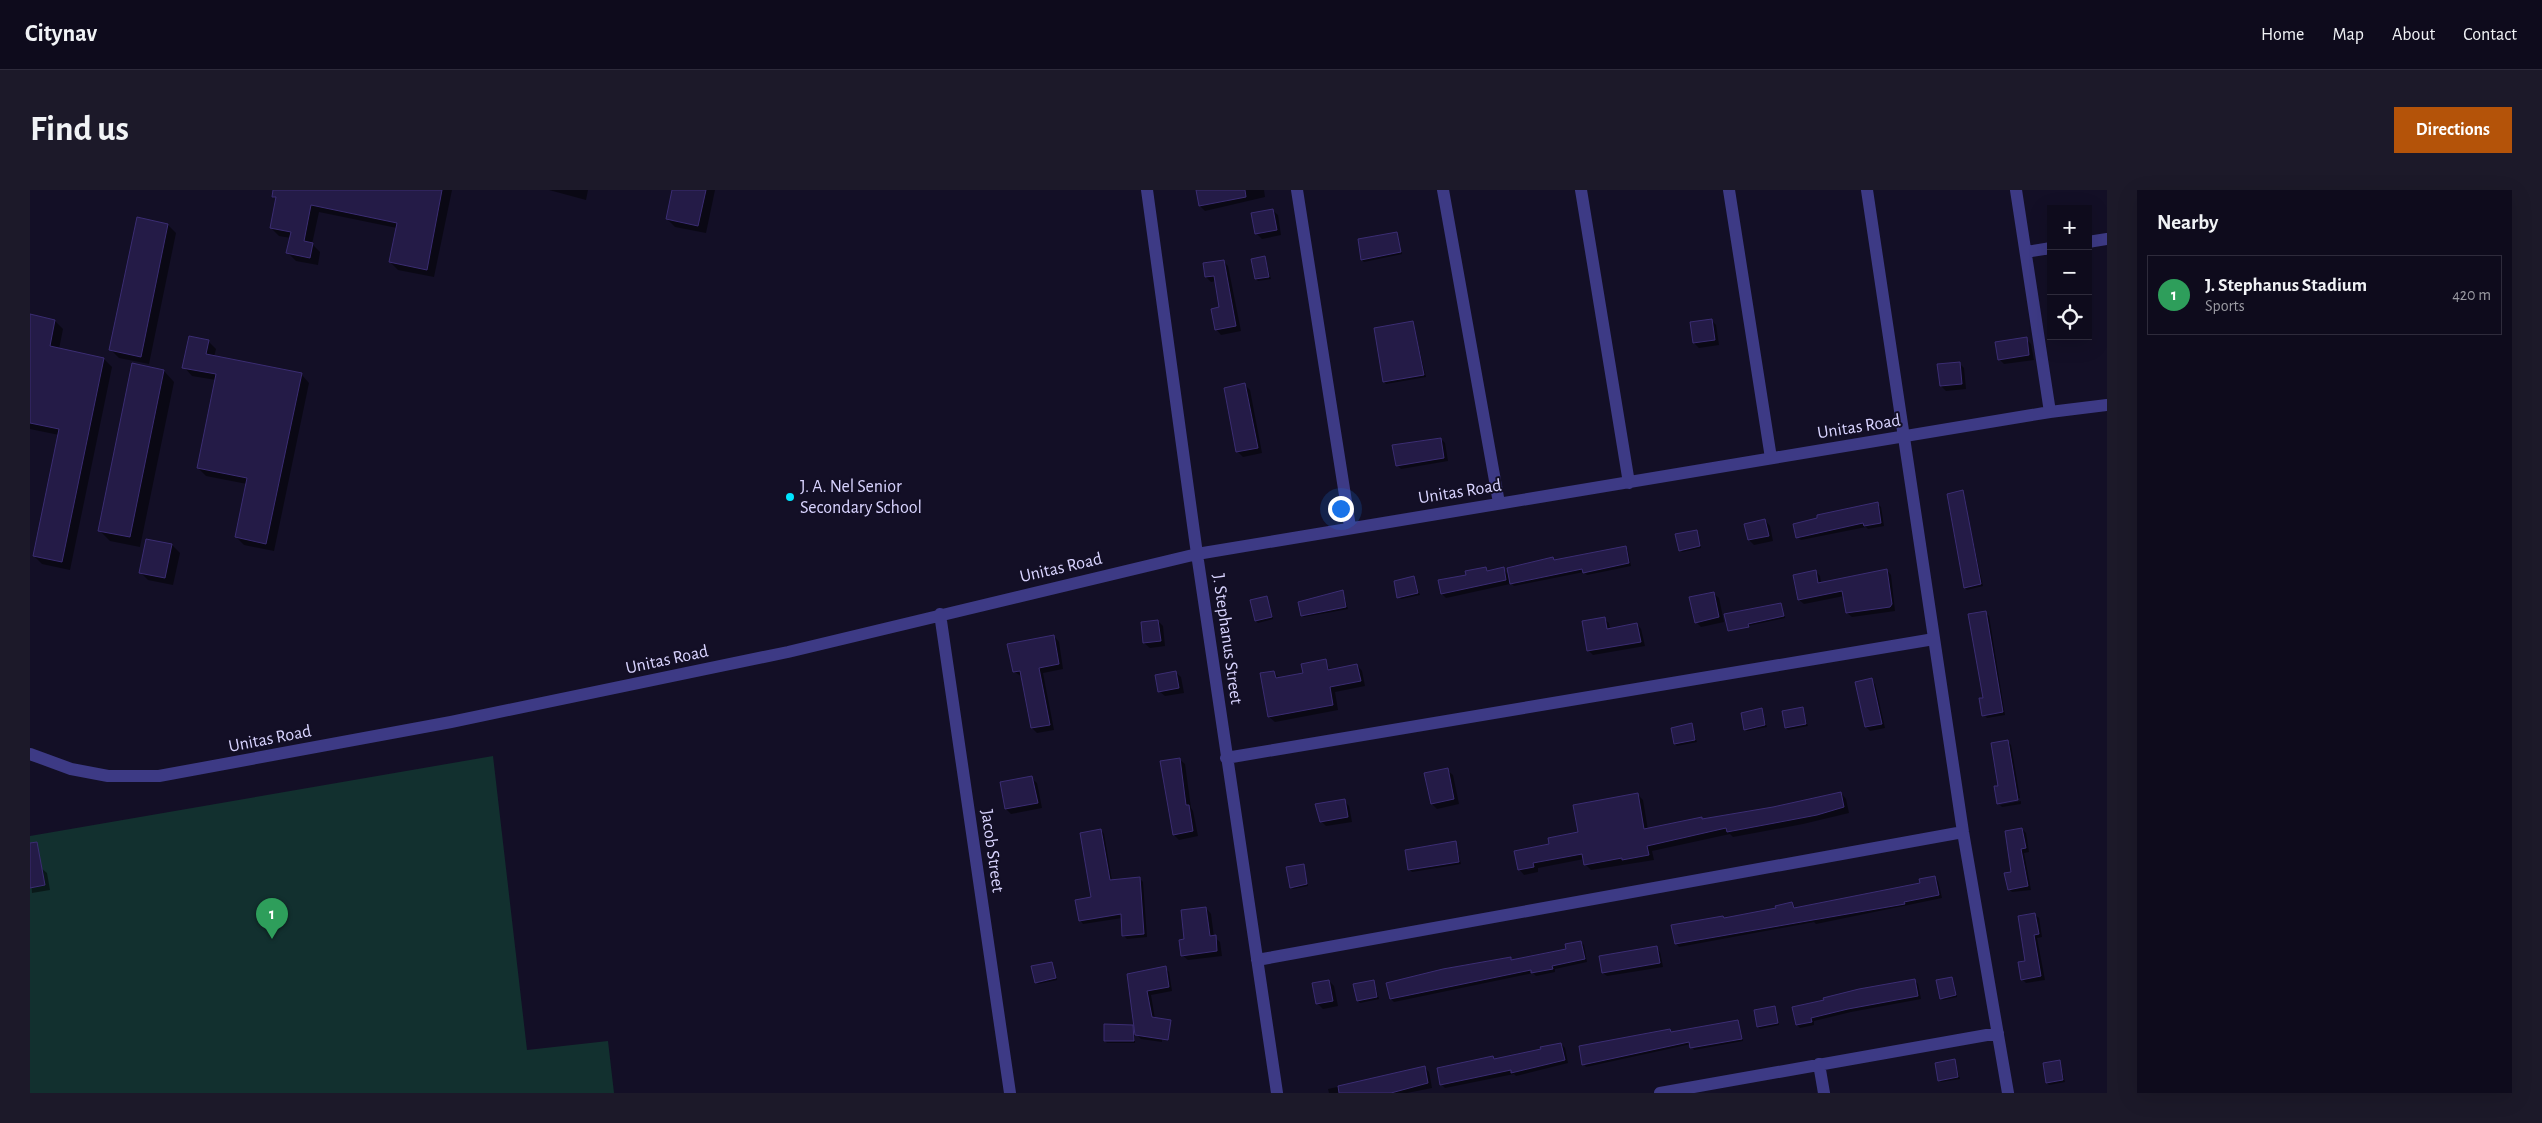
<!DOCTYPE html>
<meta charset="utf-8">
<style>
:root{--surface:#0e0b1c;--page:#1c1929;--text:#f1f3f6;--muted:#9b9ba3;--line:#2e2b3b;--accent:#b45309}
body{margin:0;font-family:"Alegreya Sans",sans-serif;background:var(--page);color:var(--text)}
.controls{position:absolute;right:15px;top:15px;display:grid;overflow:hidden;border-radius:0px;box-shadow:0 5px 20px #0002}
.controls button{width:45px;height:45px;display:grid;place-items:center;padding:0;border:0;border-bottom:1px solid var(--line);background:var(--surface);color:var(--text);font:25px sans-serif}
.you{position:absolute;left:1310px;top:318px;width:18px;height:18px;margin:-12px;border:4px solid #fff;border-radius:50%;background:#1a73e8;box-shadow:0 0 0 8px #1a73e833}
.badge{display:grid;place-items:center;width:32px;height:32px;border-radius:50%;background:var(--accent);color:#fff;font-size:16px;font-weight:700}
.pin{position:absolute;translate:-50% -41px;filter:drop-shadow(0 1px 2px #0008)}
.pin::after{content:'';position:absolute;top:26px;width:18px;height:15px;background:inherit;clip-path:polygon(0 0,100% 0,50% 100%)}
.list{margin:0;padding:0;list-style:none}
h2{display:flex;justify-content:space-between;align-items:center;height:65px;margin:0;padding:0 20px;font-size:21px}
h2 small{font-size:16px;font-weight:400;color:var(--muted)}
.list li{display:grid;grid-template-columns:32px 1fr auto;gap:15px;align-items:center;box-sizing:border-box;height:80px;margin:0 10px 10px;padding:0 10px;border:1px solid var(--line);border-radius:0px}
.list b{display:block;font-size:19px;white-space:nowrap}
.list p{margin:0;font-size:16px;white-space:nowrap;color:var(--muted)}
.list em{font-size:16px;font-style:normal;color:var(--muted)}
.icon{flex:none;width:28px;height:28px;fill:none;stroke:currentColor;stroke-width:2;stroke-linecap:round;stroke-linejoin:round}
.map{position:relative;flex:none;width:2077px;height:903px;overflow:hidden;border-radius:0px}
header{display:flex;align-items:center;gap:30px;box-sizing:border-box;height:70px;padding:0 25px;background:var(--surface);border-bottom:1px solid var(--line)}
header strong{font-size:24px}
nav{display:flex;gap:28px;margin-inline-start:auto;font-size:18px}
.intro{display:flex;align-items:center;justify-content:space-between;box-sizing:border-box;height:120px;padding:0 30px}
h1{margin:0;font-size:35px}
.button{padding:12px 22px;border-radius:0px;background:var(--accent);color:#fff;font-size:18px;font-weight:700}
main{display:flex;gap:30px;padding:0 30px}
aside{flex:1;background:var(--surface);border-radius:0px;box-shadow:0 5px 20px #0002}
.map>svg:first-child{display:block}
.green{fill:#12302f}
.shadow{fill:#0007}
.building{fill:#241b47;stroke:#3b2d73}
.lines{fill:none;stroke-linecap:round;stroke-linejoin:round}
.minor{stroke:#3d3a85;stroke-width:12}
.poi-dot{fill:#00e5ff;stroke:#130f26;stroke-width:2}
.labels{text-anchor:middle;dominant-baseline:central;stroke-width:4;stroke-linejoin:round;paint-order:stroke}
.street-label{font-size:18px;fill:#d9d4ff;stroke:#130f26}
.poi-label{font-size:18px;fill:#d9d4ff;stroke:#130f26;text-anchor:start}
</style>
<header>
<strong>Citynav</strong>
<nav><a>Home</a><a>Map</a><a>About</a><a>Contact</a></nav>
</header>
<div class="intro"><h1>Find us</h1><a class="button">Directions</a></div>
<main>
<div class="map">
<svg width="2077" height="903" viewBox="0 0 2077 903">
<rect width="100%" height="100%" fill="#130f26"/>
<!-- green -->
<path class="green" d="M463 566 497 860 578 851 584 903H0V646Z"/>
<!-- shadow -->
<path class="shadow" d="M249 0H422L404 87 368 80 360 72 367 38 289 22 282 54 290 62 288 75 266 71 258 63 261 48 249 46 241 38Z
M519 0H558L556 10Z
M643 0H685L676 43 645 37 637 29Z
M1167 0H1234L1235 7 1175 21 1170 16Z
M1242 20 1248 25 1251 45 1232 49 1227 44 1223 24Z
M138 35 146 43 119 174 89 168 81 160Z
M1367 43 1372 64 1334 72 1332 70Z
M1235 68 1241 89 1228 91 1226 89Z
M1193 71 1198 76 1211 141 1191 145 1186 139 1190 118 1186 91 1181 92 1176 87Z
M0 126 25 131 33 139 29 159 74 169 82 177 40 380 12 374 4 366 29 245 0 239Z
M1681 130 1686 135 1689 155 1669 158 1664 153Z
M1383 133 1396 187 1356 194 1354 191Z
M1996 149 2001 154 2004 170 1974 174 1969 169Z
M178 151 186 159 184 167 271 184 279 193 244 361 214 355 206 347 217 294 176 286 168 278 186 190 162 186 154 177Z
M1929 173 1934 178 1936 199 1916 201 1911 196Z
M134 181 144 192 110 357 80 351 69 340Z
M1215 195 1220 200 1232 263 1213 267 1207 261Z
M1411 249 1415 253 1418 271 1371 279 1367 275Z
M1932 301 1953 396 1937 400 1935 398Z
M1847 314 1851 317 1854 336 1838 339 1836 337 1771 350 1767 347Z
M1735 330 1740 336 1743 351 1724 355 1719 350Z
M1666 341 1671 358 1652 362 1650 360Z
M142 355 150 363 143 395 118 390 110 382Z
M1595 357 1598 360 1601 376 1557 385 1554 382 1484 396 1479 391 1480 394 1416 408 1412 404 1437 386 1456 378 1459 382 1473 379 1479 385 1525 371Z
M1857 380 1861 385 1865 421 1822 427 1817 423 1814 406 1774 414 1769 410 1764 386 1785 381 1790 386 1791 393Z
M1384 388 1390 405 1371 409 1368 407Z
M1313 401 1318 419 1274 427 1272 425Z
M1683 403 1689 408 1694 432 1671 437 1666 432Z
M1236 408 1243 429 1228 433 1226 431Z
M1751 414 1755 428 1699 440Z
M1955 423 1959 426 1975 525 1957 528 1954 525Z
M1574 429 1579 433 1580 439 1607 434 1611 439 1615 456 1563 465 1558 460Z
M1128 431 1133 436 1135 456 1120 458 1114 453Z
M1024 446 1029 452 1033 479 1013 483 1024 540 1007 543 1002 538 992 487 985 482Z
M1295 471 1301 481 1327 475 1332 481 1335 496 1305 502 1308 520 1245 532 1239 527 1232 484 1244 482 1249 488 1274 484Z
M1145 482 1151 487 1154 503 1135 506 1129 501Z
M1841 490 1845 494 1855 538 1840 541 1836 537Z
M1772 518 1778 536 1758 540 1756 538Z
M1731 520 1737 537 1717 541 1715 539Z
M1661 534 1667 552 1647 556 1645 554Z
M1978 552 1981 555 1990 608 1970 612V614L1968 613Z
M1149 569 1155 574 1161 618 1163 621 1168 646 1149 650 1144 645Z
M1417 580 1423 585 1429 614 1407 619 1402 614Z
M1001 588 1007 593 1012 618 981 624 976 619Z
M1811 603 1816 609 1819 623 1773 634 1703 647 1700 644 1622 661 1624 670 1561 680 1555 674 1554 669 1508 678V682L1494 685 1489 679 1520 655 1550 644 1607 604 1613 610 1618 640 1671 628 1673 630 1743 618Z
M1314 611 1319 616 1322 632 1296 636 1291 631Z
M1991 611V614L1972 617 1970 615Z
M1992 639 1996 643 1999 662 1994 663 2001 700 1982 702 1979 699Z
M1071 640 1074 644 1082 691 1109 688 1113 692 1117 747 1097 749 1093 745 1092 728 1053 734 1050 730 1063 708Z
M1426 653 1431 674 1382 682 1380 680 1377 661Z
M1273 675 1278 696 1263 699 1261 697Z
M11 678 17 683 20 700 2 703 0 680Z
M1905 688 1908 691 1912 708 1786 734 1784 732 1649 757 1646 753 1695 729 1747 719 1762 713 1766 719 1892 694Z
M1176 718 1181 724 1184 747 1190 752 1192 766 1158 770 1152 765 1155 751Z
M2005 725 2009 728 2012 747 2007 748 2015 790 1996 793 1992 789Z
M1550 752 1554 755 1557 772 1525 779V782L1506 786 1503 783 1364 812 1361 809 1480 768 1483 771 1537 760Z
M1626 758 1630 762 1633 777 1577 786 1573 783Z
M1022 773 1027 790 1008 794 1006 792Z
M1135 778 1139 782 1142 801 1121 805 1125 829 1131 833 1132 852 1111 849 1105 843V853H1077L1075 851 1103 836 1106 839 1098 785Z
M1922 788 1927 807 1913 810 1911 808Z
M1299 791 1304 796 1308 816 1293 819 1287 813Z
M1344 791 1349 809 1330 813 1328 811Z
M1885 791 1888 794 1891 809 1821 822 1784 831V835L1770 838 1767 835 1764 818Z
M1744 817 1749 835 1730 839 1728 837Z
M1708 831 1713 851 1664 860 1661 854 1556 877 1554 874 1640 840 1643 843Z
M1531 854 1535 858 1538 873 1486 886 1484 884 1415 898 1411 894 1463 867 1465 870Z
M1925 871 1930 889 1911 892 1909 890Z
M2030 871 2035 892 2019 895 2017 893Z
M1395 878 1399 882 1402 898 1377 903H1299L1298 899Z"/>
<!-- building -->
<path class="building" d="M243 0H412L397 80 359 72 367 33 281 15 274 51 283 53 280 68 256 63 261 42 240 38 246 7H242Z
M642 0H676L668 36 636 29Z
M1166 0H1215L1216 7 1169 16Z
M1243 19 1247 40 1225 44 1221 23Z
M107 27 138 34 111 167 79 160Z
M1367 42 1371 62 1331 70 1328 49Z
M1235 66 1239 87 1225 89 1221 69Z
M1194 70 1206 136 1185 140 1181 119 1189 117 1184 86 1175 87 1173 73Z
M0 124 25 130 20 156 74 168 32 372 3 366 29 239 0 233Z
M1682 129 1685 150 1663 153 1660 132Z
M1383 131 1394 185 1353 192 1344 138Z
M159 146 179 150 176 164 272 183 236 354 205 347 217 288 167 278 186 184 152 178Z
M1997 147 1999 165 1968 170 1965 152Z
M1930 172 1932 194 1910 196 1907 174Z
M102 173 134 180 100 347 68 341Z
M1215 193 1228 258 1206 262 1194 198Z
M1411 248 1414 268 1366 276 1362 255Z
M1933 300 1951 394 1934 398 1917 304Z
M1848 312 1851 333 1834 336 1833 333 1766 348 1763 334 1787 328V325Z
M1735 329 1739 346 1718 350 1714 334Z
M1667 340 1670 356 1649 361 1645 344Z
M116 349 142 354 135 388 109 383Z
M1596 356 1599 373 1553 383 1552 379 1480 394 1477 378 1523 367 1524 370Z
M1456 377 1457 381 1474 377 1476 390 1411 404 1408 390 1436 385 1435 381Z
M1857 379 1862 414 1860 417 1816 423 1812 401 1768 410 1763 385 1786 380 1788 393Z
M1384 386 1388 403 1367 408 1364 391Z
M1313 400 1316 417 1271 426 1268 412Z
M1684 402 1689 427 1665 433 1659 407Z
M1237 406 1242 427 1225 431 1220 410Z
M1751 413 1754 426 1718 434 1719 437 1698 441 1694 424Z
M1956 421 1973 522 1952 526 1949 508H1953L1938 424Z
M1575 427 1577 439 1607 433 1611 452 1557 461 1552 431Z
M1128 430 1131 451 1113 453 1111 432Z
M1024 445 1029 474 1009 478 1020 535 1001 538 990 481 983 482 977 454Z
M1296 469 1298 480 1327 474 1331 491 1300 497 1303 515 1238 527 1230 483 1244 481 1246 488 1273 483 1271 474Z
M1146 481 1149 498 1128 502 1125 485Z
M1842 488 1852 534 1835 537 1825 492Z
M1773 517 1776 534 1755 538 1752 521Z
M1732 518 1735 535 1714 540 1711 523Z
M1662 533 1665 550 1644 554 1641 538Z
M1978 550 1988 610 1967 614 1964 596H1968L1961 553Z
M1150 568 1156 615H1159L1163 641 1143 645 1130 571Z
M1418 578 1424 609 1401 614 1394 583Z
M1002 586 1008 613 975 619 970 592Z
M1811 602 1814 617 1787 625 1697 642 1696 638 1617 656 1619 665 1592 670V668L1554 675 1552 664 1503 673 1504 677 1488 680 1484 661 1519 654 1518 648 1548 642 1543 615 1608 603 1614 639 1672 627V629L1743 617Z
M1315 609 1318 627 1290 632 1285 614Z
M1992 638 1996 658 1991 659 1998 696 1978 700 1974 683 1981 682 1975 641Z
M1071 639 1080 690 1110 687 1114 744 1092 746 1091 724 1049 731 1045 710 1061 707 1050 643Z
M1426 651 1429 672 1378 680 1375 660Z
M7 652 15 695 0 698V653Z
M1274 674 1277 694 1260 698 1256 677Z
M1905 686 1909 705 1874 712 1875 714 1645 754 1641 735 1693 726 1694 728 1746 718 1745 716 1762 712 1764 718 1890 693 1889 689Z
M1176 717 1180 746 1186 745 1187 761 1151 766 1149 750 1154 749 1151 720Z
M2005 723 2009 744 2004 745 2011 786 1991 790 1988 772 1995 771 1988 726Z
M1551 751 1555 769 1522 776 1523 779 1501 783V780L1360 809 1356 793 1413 779 1481 767V770L1536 759 1535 754Z
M1627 756 1630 773 1572 783 1569 766Z
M1022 772 1026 788 1005 793 1001 776Z
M1136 776 1139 797 1117 801 1122 827 1141 830 1138 850 1105 845 1097 784Z
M1922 787 1926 805 1910 809 1906 790Z
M1885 789 1888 806 1818 819 1781 828 1782 832 1766 835 1762 817 1794 810 1793 808 1829 799Z
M1299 790 1303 811 1286 814 1282 793Z
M1344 790 1347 807 1327 811 1323 794Z
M1745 816 1748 833 1727 837 1724 820Z
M1708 830 1712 849 1660 858 1659 852 1552 875 1549 856 1640 839 1641 842Z
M1074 834 1103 835 1104 851H1074Z
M1531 853 1535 870 1481 883V880L1410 895 1407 878 1463 866 1464 869 1511 859 1510 857Z
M1925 869 1928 887 1908 891 1905 873Z
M2030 870 2033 890 2016 893 2013 873Z
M1395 876 1398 893 1361 903H1309L1308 896Z"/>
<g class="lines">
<!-- minor -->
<path class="minor" d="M1117 0 1167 364 1247 903
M1267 0 1320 337
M1413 0 1469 313
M1551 0 1599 293
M1699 0 1741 268
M1837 0 1933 642 1978 903
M1986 0 2020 222
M2058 52 2077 49
M1996 62 2021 58
M910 424 980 903
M0 564 41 579 78 586H129L421 532 758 462 1167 364 2020 222 2077 215
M1196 568 1904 449
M1227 770 1933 642
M1789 874 1794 903
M1630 903 1968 843"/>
</g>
<!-- markers -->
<circle class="poi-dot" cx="760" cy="307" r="5"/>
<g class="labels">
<!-- street labels -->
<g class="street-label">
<text transform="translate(1829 237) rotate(-9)">Unitas Road</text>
<text transform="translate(1430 302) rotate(-9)">Unitas Road</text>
<text transform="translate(1031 378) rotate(-13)">Unitas Road</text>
<text transform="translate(1197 449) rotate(82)">J. Stephanus Street</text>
<text transform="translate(637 470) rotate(-12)">Unitas Road</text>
<text transform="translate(240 549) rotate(-11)">Unitas Road</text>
<text transform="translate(962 661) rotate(82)">Jacob Street</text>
</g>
<!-- poi labels -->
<g class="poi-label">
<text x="770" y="297">J. A. Nel Senior<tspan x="770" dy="21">Secondary School</tspan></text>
</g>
</g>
</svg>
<div class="controls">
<button>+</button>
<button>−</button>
<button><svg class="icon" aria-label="locate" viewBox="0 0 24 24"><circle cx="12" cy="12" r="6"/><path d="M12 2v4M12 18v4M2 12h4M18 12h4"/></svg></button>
</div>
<div class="you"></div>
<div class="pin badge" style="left:242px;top:749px;background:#2e9e5b">1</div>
</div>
<aside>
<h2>Nearby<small></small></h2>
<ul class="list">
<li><span class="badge" style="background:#2e9e5b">1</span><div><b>J. Stephanus Stadium</b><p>Sports</p></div><em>420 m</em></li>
</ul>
</aside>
</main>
